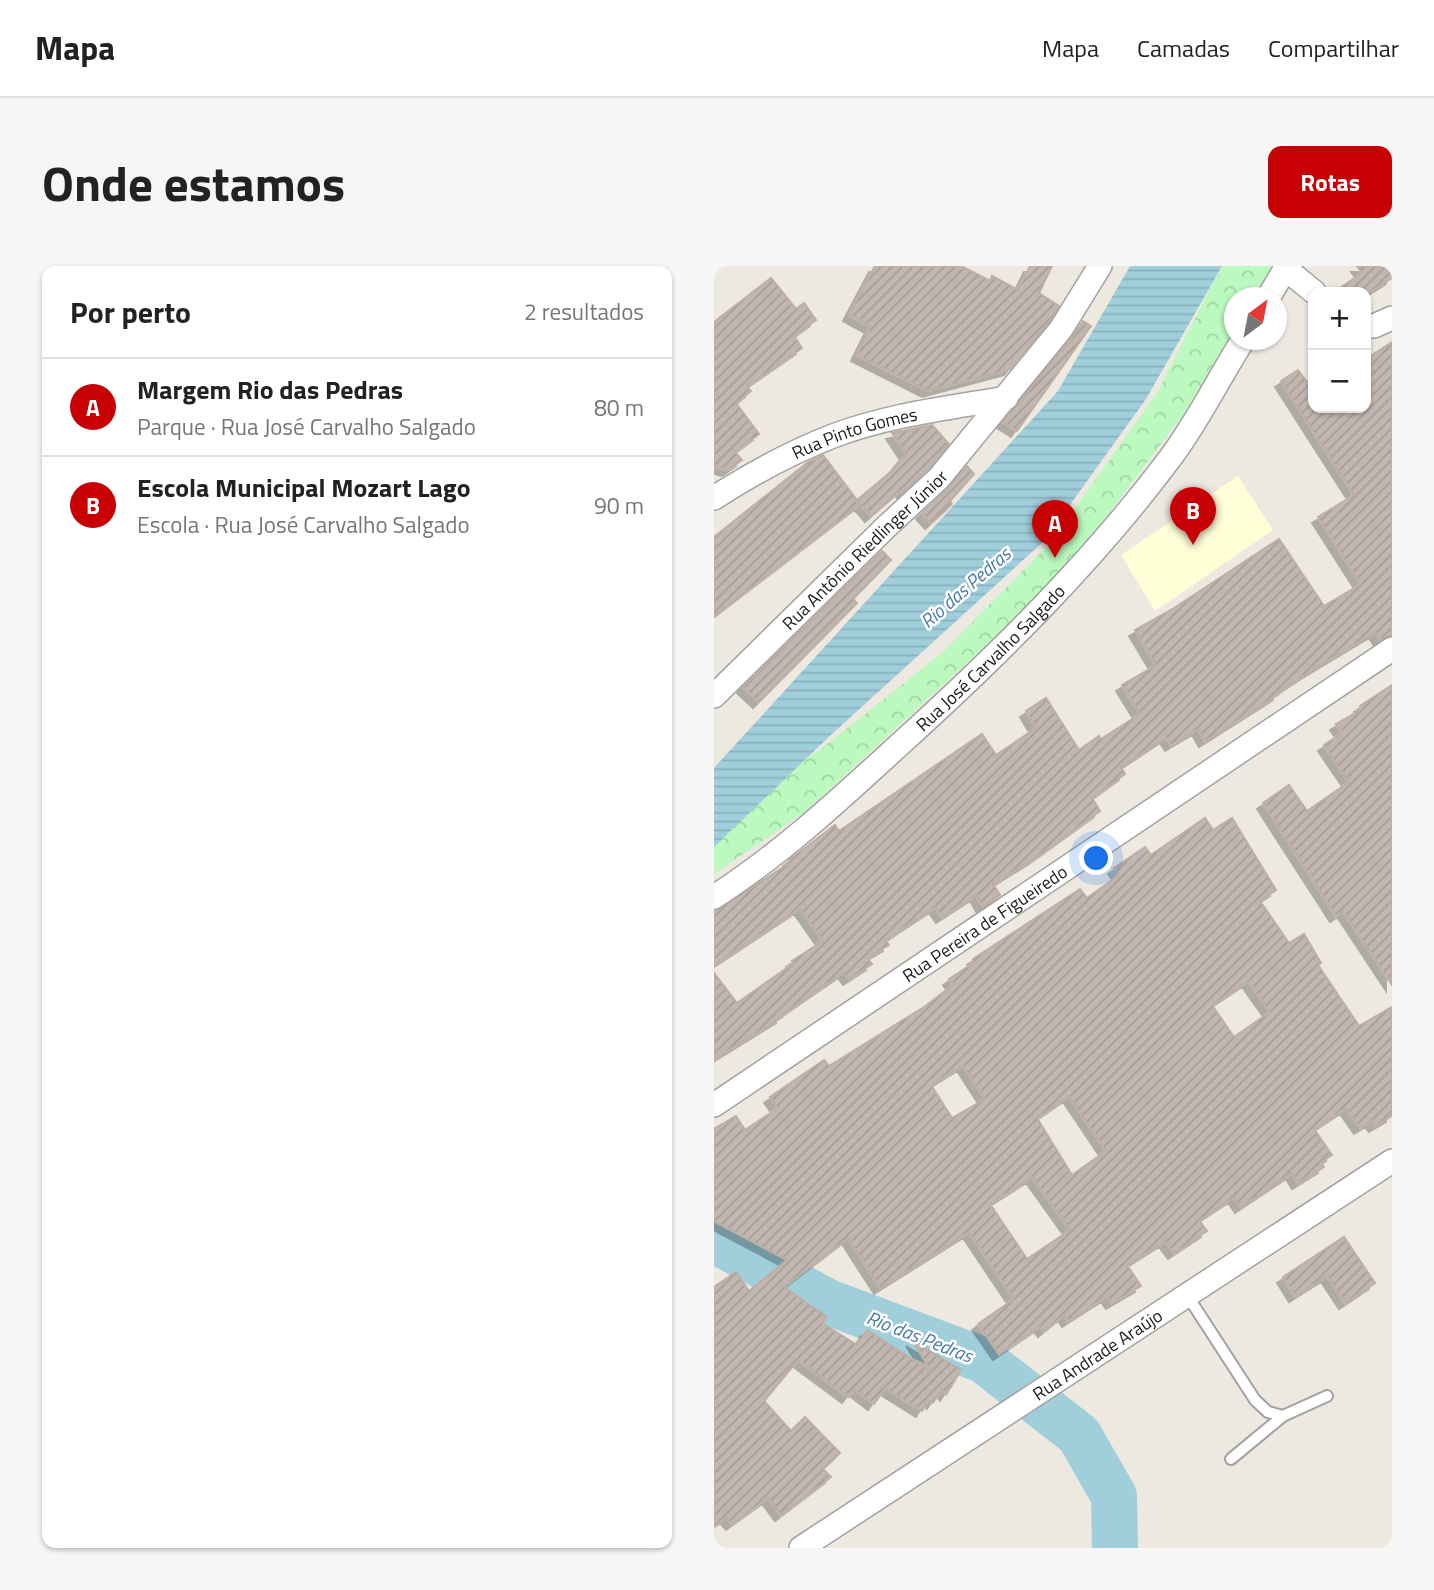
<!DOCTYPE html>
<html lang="pt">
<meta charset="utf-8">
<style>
:root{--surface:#fff;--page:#f6f6f6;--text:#222;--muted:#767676;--line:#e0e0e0;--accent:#c60003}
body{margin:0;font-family:"Titillium Web",sans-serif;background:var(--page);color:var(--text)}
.controls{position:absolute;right:21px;top:21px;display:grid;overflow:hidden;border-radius:14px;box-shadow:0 2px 5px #0004}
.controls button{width:63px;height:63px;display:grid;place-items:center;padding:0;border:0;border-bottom:2px solid var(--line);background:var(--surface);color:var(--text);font:35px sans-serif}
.compass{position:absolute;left:510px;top:21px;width:63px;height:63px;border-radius:50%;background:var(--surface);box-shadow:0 2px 5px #0004;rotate:32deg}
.you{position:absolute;left:383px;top:593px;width:24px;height:24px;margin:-18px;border:5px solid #fff;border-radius:50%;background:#1a73e8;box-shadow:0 0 0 10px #1a73e833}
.badge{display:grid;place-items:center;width:46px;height:46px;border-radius:50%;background:var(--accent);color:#fff;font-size:23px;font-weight:700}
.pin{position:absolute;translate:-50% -58px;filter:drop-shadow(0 2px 4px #0008)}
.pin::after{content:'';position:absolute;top:37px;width:24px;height:21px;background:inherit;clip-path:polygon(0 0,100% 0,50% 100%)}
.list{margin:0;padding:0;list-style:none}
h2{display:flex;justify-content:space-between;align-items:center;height:91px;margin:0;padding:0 28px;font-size:30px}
h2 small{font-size:23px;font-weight:400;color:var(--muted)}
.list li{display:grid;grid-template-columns:46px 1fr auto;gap:21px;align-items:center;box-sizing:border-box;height:98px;padding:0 28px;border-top:2px solid var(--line)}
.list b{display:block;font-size:26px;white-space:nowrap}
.list p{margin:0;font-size:23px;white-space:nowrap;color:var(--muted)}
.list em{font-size:23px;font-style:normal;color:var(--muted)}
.map{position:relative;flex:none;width:678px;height:1282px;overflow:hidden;border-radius:14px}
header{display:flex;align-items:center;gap:42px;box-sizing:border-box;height:98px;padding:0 35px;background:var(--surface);border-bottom:2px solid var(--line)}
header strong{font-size:33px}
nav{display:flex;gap:38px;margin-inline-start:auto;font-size:24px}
.intro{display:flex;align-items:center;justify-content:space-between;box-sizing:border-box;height:168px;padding:0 42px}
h1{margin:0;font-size:49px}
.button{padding:18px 32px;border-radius:14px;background:var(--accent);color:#fff;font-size:24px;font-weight:700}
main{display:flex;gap:42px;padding:0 42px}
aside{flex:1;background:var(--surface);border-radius:14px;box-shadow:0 2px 5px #0004}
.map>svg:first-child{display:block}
.education{fill:#fffed7}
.park{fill:url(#park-crowns)}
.water{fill:url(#water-rules)}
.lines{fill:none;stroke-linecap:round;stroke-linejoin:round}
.river{stroke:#a0cedb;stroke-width:46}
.building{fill:url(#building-hatch);stroke:#beaea3;stroke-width:2;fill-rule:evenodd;filter:url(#shadow)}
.lane-casing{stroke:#a2a2a2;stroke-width:14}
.street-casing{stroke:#a2a2a2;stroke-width:26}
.lane{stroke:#fff;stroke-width:10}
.street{stroke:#fff;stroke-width:23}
.labels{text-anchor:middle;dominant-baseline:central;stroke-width:5;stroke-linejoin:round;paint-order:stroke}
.street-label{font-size:18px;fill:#1b1b1b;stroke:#fff}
.water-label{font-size:19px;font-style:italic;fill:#487aa9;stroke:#fff}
</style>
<header>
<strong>Mapa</strong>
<nav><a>Mapa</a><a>Camadas</a><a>Compartilhar</a></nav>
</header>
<div class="intro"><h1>Onde estamos</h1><a class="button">Rotas</a></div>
<main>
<aside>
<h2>Por perto<small>2 resultados</small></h2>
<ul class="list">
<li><span class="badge">A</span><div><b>Margem Rio das Pedras</b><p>Parque · Rua José Carvalho Salgado</p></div><em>80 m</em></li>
<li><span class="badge">B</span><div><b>Escola Municipal Mozart Lago</b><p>Escola · Rua José Carvalho Salgado</p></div><em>90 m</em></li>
</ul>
</aside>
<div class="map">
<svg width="678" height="1282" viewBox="0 0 678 1282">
<defs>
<pattern id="park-crowns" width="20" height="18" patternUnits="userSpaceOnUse" patternTransform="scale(1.75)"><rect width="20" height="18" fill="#bbf9bf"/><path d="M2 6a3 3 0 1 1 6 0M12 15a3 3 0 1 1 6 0" fill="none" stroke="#a0d5a4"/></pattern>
<pattern id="water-rules" width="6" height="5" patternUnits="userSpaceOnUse" patternTransform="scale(1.75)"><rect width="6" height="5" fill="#a0cedb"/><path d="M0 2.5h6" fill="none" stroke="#89b0bb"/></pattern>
<pattern id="building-hatch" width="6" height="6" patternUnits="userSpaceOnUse" patternTransform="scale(1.75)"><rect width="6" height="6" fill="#c1b7b0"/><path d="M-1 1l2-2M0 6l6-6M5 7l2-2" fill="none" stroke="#a59d97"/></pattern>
<filter id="shadow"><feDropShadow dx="-6" dy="6" stdDeviation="0" flood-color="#0004"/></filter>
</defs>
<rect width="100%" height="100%" fill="#ede8e0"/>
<!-- education -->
<path class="education" d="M524 210 559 264 441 345 407 289Z"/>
<!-- park -->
<path class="park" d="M510 0H563L543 31 520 32V67L468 150 349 308 92 545 0 608V553L107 483 229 386 337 276 443 127 500 15Z"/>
<!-- water -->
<path class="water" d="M416 0H508L432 133 330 275 118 468 0 581V502L344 125Z"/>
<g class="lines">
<!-- river -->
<path class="river" d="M0 974 114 1036 269 1094 365 1169 400 1230 401 1282"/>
</g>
<!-- building -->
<path class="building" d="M161 0H247L276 15 278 10 304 24 316 0H338L325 27 345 40 336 55 296 103 214 125 143 89 157 61 135 49Z
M643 0H678V12L656 26H620L648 7Z
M57 12 82 43 90 37 102 54 80 70 88 82 33 120 37 125 22 137 45 168 21 186 28 194 14 204 3 201 0 203V56Z
M369 55 377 60 303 165 289 156 358 72Z
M678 76V369L666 374 661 366 593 407 564 426 565 428 491 475 484 463 457 479 452 471 407 501 411 508 378 532 386 545 321 592 279 618 286 629 269 641 262 629 228 651 221 641 171 674 175 679 153 692 158 698 135 713 130 706 66 750 68 751 0 793V707L23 737 80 697 78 695 109 675 86 642 0 699V646L77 596 75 594 121 559 125 565 268 468 282 489 322 462 312 445 332 432 365 484 385 470 387 473 426 448 408 419 442 399 421 364 460 342 565 273 610 340 647 318 604 251 640 229 567 115 584 104 599 124V142H652V93Z
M218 159 235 178 215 202 189 226 187 224 157 250 143 234 178 205 192 188 178 167Z
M109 189 146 238 0 350V271L94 196Z
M253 200 260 208 236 235 238 238 217 257 208 247 235 222Z
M168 285 177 294 139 333 143 337 45 436 29 421Z
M678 419V719L629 645 622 650 549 537 575 519 593 545 635 516 610 479 628 467 622 458 648 443 646 440Z
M491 552 499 564 518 552 562 624 546 635 575 677 590 668 607 697 604 699 645 760 678 741V850L661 860 657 855 646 862 632 842 600 863 618 889 607 896 610 901 584 917 578 907 527 941 520 931 485 954 493 965 460 987 451 975 413 999 427 1020 398 1037 393 1030 354 1055 350 1049 330 1065 326 1060 285 1088 264 1058 300 1033 255 966 166 1022 134 972 70 1021 113 1051 108 1057 143 1079 153 1064 218 1106 198 1074 247 1104 232 1129 228 1123 219 1137 214 1134 208 1145 171 1122 160 1138 140 1123 134 1131 84 1094 50 1135 77 1165 91 1151 126 1187 109 1203 117 1211 67 1249 54 1232 18 1258 12 1251 0 1260V1021L22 1006 35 1025 73 994 0 955V863L22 850 31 864 64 842 56 831 110 794 115 800 210 741 239 719 235 713 261 696 259 693 366 623 373 632 405 609 400 602 431 581 437 589ZM534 715 556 746 520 771 498 739ZM249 799 271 833 238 852 217 819ZM355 830 392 885 358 909 323 852ZM318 911 356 964 313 993 276 938Z
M630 971 661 1017 631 1037 613 1010 581 1030 569 1011Z"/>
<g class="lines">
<!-- lane casing -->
<g class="lane-casing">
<path id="lane" d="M473 1029 541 1134 554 1146 569 1150 613 1130
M517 1193 569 1150"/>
</g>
<!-- street casing -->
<g class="street-casing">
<g id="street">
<path d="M572 3 600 26"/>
<path d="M554 32 573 0"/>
<path d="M652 60H660L678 52"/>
<path id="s1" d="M0 232C37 208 78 186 119 170 174 149 235 142 292 132"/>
<path id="s2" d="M0 430 172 261 225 212 347 63 386 0"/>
<path id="s3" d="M0 631C67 588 125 534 184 480 282 391 378 297 457 191 484 155 505 112 529 74"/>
<path id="s4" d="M0 839 678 383"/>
<path id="s5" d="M87 1282 678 895"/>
</g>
</g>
<!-- lane -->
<use href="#lane" class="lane"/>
<!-- street -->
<use href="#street" class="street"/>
</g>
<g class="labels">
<!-- street labels -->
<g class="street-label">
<text stroke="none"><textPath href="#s1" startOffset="156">Rua Pinto Gomes</textPath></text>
<text stroke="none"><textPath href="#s2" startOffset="210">Rua Antônio Riedlinger Júnior</textPath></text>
<text stroke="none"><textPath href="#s3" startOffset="366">Rua José Carvalho Salgado</textPath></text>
<text stroke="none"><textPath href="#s4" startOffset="326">Rua Pereira de Figueiredo</textPath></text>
<text stroke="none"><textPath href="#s5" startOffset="354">Rua Andrade Araújo</textPath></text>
</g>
<!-- water labels -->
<g class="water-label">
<text transform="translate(251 321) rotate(-41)">Rio das Pedras</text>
<text transform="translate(206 1070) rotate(21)">Rio das Pedras</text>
</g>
</g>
</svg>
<div class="controls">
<button>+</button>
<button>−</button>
</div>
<svg class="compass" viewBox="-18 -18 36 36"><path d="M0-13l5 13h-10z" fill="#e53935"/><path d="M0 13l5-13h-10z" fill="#767676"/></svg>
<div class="you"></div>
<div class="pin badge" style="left:341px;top:292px">A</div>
<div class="pin badge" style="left:479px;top:279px">B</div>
</div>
</main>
